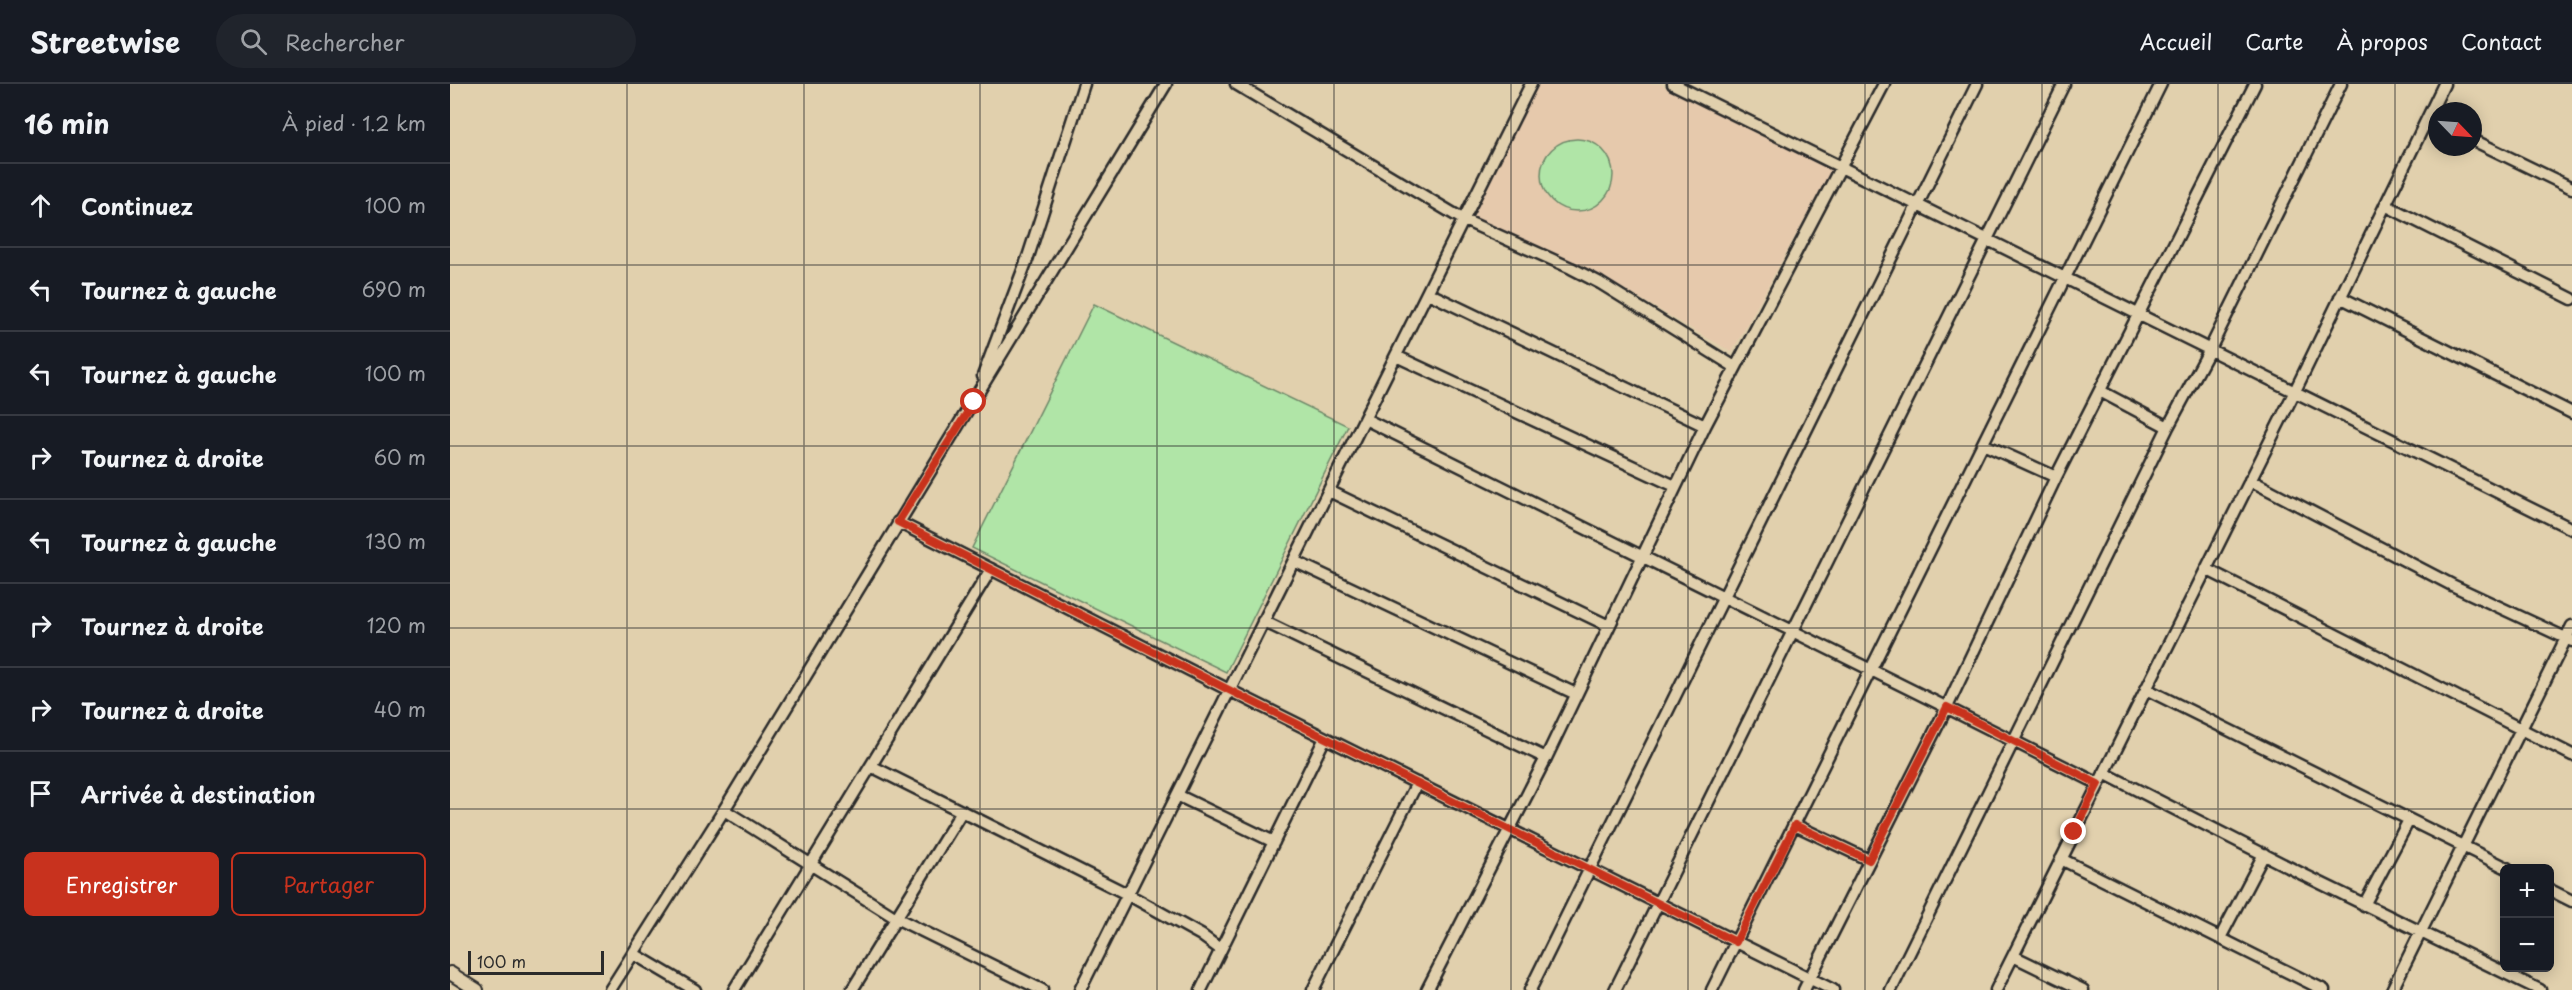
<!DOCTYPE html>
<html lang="fr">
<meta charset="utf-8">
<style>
:root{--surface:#171b24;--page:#20242c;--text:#f1f3f6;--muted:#9ea1a6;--line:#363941;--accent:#c8321e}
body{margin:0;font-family:"Playpen Sans",sans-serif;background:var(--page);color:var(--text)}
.controls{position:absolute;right:18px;bottom:18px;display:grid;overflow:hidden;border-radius:9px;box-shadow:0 3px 15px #0003}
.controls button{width:54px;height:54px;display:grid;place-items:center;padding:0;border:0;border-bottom:2px solid var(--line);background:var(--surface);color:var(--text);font:30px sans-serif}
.compass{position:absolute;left:1978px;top:18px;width:54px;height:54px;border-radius:50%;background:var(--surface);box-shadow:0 3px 15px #0003;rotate:115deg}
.scale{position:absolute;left:18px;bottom:15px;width:136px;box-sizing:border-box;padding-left:6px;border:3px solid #2b2b2b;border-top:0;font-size:16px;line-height:21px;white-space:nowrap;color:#2b2b2b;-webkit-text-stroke:4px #e1d0ad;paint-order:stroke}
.stop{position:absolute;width:18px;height:18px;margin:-14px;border:4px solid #c8321e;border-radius:50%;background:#fff}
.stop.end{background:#c8321e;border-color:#fff;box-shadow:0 2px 6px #0008}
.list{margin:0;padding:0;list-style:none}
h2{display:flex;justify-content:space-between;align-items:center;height:78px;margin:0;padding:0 24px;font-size:26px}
h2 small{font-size:20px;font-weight:400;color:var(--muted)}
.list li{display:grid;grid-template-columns:39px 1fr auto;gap:18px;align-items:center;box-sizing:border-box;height:84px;padding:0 24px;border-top:2px solid var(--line)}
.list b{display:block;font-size:22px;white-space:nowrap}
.list em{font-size:20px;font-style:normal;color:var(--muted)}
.actions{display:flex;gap:12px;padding:18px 24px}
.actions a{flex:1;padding:14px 0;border:2px solid var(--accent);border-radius:9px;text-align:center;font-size:21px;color:var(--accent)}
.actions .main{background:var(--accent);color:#fff}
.icon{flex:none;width:33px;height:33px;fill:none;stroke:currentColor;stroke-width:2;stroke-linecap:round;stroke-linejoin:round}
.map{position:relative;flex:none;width:2122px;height:906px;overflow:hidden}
header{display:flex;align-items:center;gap:36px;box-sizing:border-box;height:84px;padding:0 30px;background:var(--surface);border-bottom:2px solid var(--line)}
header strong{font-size:28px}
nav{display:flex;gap:33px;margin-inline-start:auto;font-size:21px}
.search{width:420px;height:54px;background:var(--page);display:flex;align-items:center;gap:15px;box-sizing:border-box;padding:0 21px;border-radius:33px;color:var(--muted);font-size:22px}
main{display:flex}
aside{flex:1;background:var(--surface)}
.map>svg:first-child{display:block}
.built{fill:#e6c9ac}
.pitch{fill:#b0e5a7;stroke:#6e8869;stroke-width:1.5}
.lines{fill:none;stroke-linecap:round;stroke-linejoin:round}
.minor-casing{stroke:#2b2b2b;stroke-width:15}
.major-casing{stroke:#2b2b2b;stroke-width:16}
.minor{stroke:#e1d0ad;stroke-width:10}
.major{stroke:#e1d0ad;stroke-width:12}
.route{stroke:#c8321e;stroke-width:8}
.grid{fill:none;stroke:#2b2b2b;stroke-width:1.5;stroke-opacity:0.55}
</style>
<header>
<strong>Streetwise</strong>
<div class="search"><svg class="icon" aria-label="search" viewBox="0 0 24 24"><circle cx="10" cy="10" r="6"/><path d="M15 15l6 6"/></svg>Rechercher</div>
<nav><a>Accueil</a><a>Carte</a><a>À propos</a><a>Contact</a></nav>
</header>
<main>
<aside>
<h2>16 min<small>À pied · 1.2 km</small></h2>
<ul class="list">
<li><svg class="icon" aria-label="ahead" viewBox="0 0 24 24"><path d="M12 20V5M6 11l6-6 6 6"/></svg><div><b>Continuez</b></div><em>100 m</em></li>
<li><svg class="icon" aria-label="left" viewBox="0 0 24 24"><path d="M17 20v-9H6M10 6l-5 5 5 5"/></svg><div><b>Tournez à gauche</b></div><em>690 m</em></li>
<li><svg class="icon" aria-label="left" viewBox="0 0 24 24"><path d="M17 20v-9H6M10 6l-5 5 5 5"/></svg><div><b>Tournez à gauche</b></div><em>100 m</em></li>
<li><svg class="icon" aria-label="right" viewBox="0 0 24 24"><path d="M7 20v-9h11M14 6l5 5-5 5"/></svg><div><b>Tournez à droite</b></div><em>60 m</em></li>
<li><svg class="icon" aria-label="left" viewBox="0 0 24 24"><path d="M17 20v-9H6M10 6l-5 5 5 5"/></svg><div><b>Tournez à gauche</b></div><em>130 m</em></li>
<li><svg class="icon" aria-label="right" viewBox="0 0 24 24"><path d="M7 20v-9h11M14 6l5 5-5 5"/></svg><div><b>Tournez à droite</b></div><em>120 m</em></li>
<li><svg class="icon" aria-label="right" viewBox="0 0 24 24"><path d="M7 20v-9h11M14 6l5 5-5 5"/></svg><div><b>Tournez à droite</b></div><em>40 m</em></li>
<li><svg class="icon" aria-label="arrive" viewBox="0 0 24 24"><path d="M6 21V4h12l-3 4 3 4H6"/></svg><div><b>Arrivée à destination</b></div></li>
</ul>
<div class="actions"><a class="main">Enregistrer</a><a>Partager</a></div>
</aside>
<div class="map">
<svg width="2122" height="906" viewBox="0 0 2122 906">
<rect width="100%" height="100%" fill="#e1d0ad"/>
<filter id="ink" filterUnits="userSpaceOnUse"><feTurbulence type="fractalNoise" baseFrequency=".0167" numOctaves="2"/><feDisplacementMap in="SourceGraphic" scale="12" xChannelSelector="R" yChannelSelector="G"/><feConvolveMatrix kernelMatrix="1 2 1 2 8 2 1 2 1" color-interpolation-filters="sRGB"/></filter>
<g filter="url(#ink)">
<!-- built -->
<path class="built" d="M1086 0H1209L1383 83 1282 268 1132 181 1022 134Z"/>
<!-- pitch -->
<path class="pitch" d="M1091 91a36 36 0 1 1 72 0a36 36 0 1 1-72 0Z
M644 220 898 342 776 588 522 464Z"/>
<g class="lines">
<!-- minor casing -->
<g class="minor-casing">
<path id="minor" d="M786 0 1014 136 1121 184 1150 199 1285 283
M1223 0 2122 445
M2023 56 2122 104
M1935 121 2122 215
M978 209 1255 342
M1890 213 2122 329
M946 272 1225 402
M533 292 578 173 634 0
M1650 307 1718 343
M915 335C1160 456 1405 577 1649 700
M1533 360 1606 393
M1800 396 2002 501 2122 557
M879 407 1159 542
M448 438 779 606 1383 906
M844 477 1126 610
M1756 485 2122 671
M813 537 1096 674
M1696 605 2057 784
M421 682 677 810 751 851 770 865
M1654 689 1854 791 2090 906
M727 711 824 758
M274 726 446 834 592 906
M1345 741 1419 776
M1611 775 1874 906
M2100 806 2122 817
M1914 821 1959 736
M1770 854 1814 770
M184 870 245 906
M1563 872 1633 906
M160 906 274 726 716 0
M284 906 541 485
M402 906 512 727
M630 906 1081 0
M751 906 875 654
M863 906 967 699
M977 906 1096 674 1255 342 1434 0
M1080 906 1527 0
M1165 906 1614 0
M1262 906 1711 0
M1354 906 1497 623 1606 393 1805 0
M1441 906 1718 343 1760 265 1891 0
M1546 906 1845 307 1994 0
M1942 906 2122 542"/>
</g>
<!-- major casing -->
<g class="major-casing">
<path id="major" d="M0 889 27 906"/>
</g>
<!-- minor -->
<use href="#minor" class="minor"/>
<!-- major -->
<use href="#major" class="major"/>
</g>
</g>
<g class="lines" filter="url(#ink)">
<!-- route -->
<path class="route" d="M524 318 448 438 779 606 1286 858 1345 741 1419 776 1497 623 1648 700 1624 748"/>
</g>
<!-- grid -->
<path class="grid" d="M177 0V906M354 0V906M530 0V906M707 0V906M884 0V906M1061 0V906M1238 0V906M1415 0V906M1592 0V906M1768 0V906M1945 0V906M0 181H2122M0 362H2122M0 544H2122M0 725H2122"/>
</svg>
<div class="controls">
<button>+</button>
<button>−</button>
</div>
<svg class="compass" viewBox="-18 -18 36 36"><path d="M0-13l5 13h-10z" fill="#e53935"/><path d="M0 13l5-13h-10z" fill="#9ea1a6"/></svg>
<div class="scale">100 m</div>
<div class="stop" style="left:524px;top:318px"></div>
<div class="stop end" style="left:1624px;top:748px"></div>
</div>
</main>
